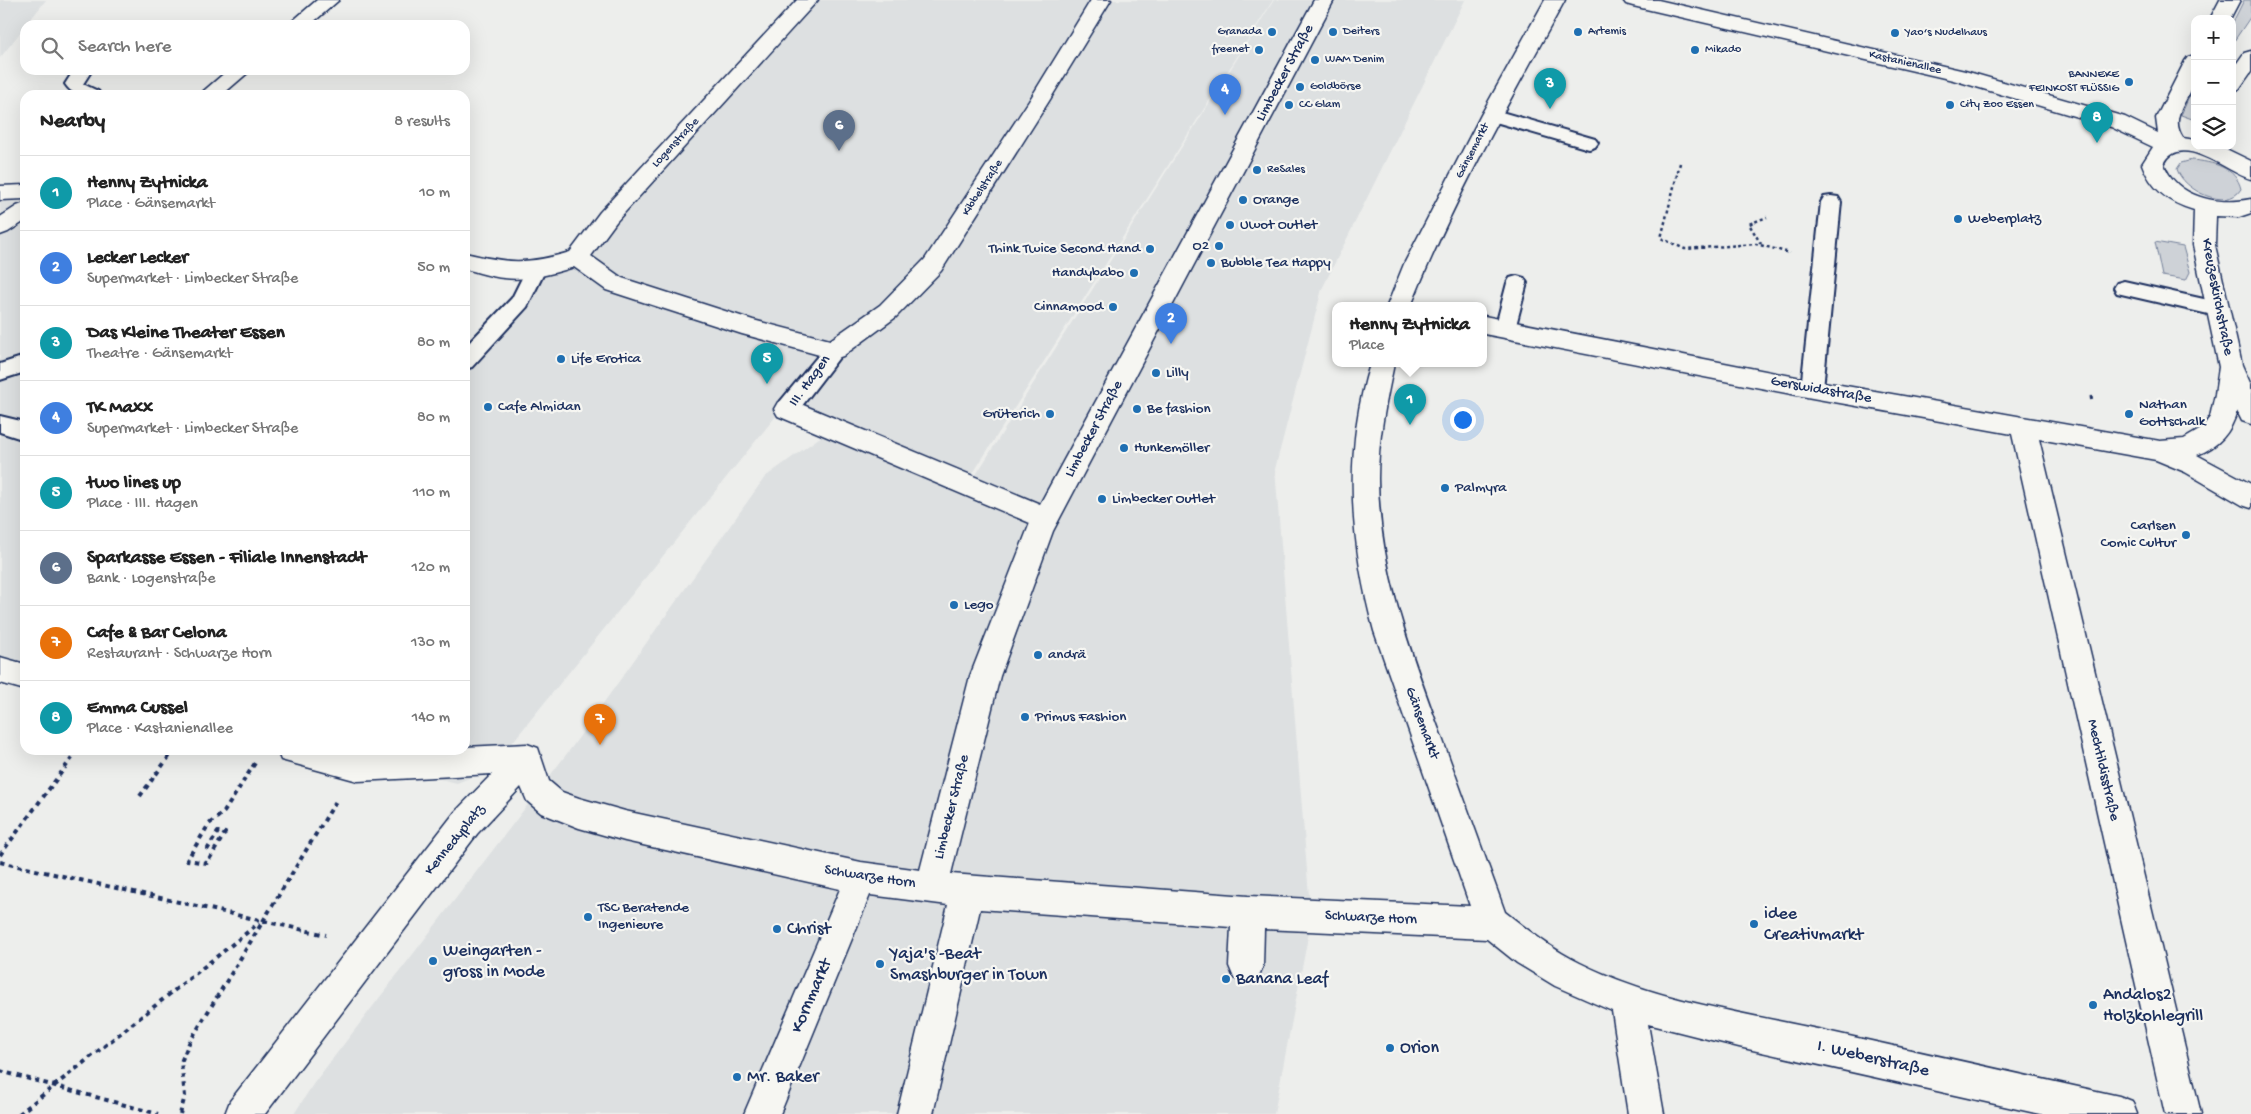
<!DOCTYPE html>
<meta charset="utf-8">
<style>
:root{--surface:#fff;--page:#f6f6f6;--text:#222;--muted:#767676;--line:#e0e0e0;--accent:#7c3aed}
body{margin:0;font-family:"Gochi Hand",sans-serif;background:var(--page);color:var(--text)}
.controls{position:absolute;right:15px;top:15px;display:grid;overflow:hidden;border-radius:10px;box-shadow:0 5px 20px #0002}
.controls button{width:45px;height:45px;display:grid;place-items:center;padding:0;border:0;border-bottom:1px solid var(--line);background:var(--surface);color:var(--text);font:25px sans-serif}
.you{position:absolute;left:1462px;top:419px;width:18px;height:18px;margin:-12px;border:4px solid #fff;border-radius:50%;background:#1a73e8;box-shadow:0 0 0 8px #1a73e833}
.badge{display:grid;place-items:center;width:32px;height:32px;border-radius:50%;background:var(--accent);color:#fff;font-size:16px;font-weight:700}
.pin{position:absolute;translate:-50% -41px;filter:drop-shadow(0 1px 2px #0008)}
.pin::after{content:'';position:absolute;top:26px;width:18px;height:15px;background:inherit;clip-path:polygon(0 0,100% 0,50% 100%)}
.popup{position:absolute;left:1332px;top:302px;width:155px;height:65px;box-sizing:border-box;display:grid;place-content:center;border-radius:10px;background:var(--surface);filter:drop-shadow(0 1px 4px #0005);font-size:16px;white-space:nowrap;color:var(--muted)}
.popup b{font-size:19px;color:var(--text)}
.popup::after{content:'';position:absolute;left:50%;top:100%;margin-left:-10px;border:10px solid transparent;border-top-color:var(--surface)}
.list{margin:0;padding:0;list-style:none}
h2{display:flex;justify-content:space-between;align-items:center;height:65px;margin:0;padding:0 20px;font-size:21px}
h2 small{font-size:16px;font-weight:400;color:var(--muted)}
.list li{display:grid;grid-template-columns:32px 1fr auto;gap:15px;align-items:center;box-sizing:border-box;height:75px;padding:0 20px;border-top:1px solid var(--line)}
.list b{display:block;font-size:19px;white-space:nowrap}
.list p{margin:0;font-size:16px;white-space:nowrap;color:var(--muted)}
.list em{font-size:16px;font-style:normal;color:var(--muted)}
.icon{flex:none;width:28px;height:28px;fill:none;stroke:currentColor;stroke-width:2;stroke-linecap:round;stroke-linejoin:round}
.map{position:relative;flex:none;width:2251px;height:1114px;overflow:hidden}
.search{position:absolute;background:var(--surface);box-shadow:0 5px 20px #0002;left:20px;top:20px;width:450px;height:55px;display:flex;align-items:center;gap:12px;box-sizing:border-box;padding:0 18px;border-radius:15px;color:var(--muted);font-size:19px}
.panel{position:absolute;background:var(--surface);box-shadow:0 5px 20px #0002;left:20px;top:90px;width:450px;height:665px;border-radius:15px}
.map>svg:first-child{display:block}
.built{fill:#dde0e1}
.green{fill:#ced2d7;stroke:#74809a}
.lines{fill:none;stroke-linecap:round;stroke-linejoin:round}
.lane-casing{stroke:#1b2f5e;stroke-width:4}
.street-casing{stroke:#1b2f5e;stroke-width:3}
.path-far2{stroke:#1b2f5e;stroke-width:2.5;stroke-dasharray:3 3;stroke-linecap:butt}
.path-far1{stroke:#1b2f5e;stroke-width:3;stroke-dasharray:4 4;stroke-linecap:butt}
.path{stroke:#1b2f5e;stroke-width:4;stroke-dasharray:4.5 4.5;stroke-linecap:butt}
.lane{fill:#f6f6f2;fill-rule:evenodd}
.street{fill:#f6f6f2;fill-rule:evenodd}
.poi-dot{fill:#1f6fb2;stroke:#f6f6f2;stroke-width:2}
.labels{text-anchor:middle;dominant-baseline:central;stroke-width:4.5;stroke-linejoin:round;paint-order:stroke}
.far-poi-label{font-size:12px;fill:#1b2f5e;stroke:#f6f6f2;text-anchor:start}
.far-street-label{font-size:12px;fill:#1b2f5e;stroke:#f6f6f2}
.street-label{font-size:15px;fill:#1b2f5e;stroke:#f6f6f2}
.poi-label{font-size:15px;fill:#1b2f5e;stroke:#f6f6f2;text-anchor:start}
.near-poi-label{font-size:18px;fill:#1b2f5e;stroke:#f6f6f2;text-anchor:start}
.near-street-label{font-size:18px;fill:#1b2f5e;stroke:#f6f6f2}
</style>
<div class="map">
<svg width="2251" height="1114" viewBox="0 0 2251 1114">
<rect width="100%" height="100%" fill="#edeeec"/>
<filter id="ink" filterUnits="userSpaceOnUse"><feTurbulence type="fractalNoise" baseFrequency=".02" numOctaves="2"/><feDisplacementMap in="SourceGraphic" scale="10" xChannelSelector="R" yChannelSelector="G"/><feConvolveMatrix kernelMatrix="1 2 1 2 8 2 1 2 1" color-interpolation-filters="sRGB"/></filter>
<g filter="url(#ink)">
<!-- built -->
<path class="built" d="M0 0H46L0 58Z
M815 0H1101L930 264 784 406 491 769 457 783 321 750H465V366L546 276 575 264Z
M1102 0H1273L970 478 791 408 836 351 890 313Z
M1274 0H1465L1322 289 1275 469 1311 921 1274 1114H294L314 1083 572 747 765 477 830 430 969 486Z
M25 193V677L0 671V195Z"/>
<!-- green -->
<path class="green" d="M2244 0H2251V16L2232 44V24Z
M2195 84V120L2181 115Z
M2192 160C2212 162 2236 167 2241 189 2227 212 2183 190 2177 169L2181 163Z
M2155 242 2183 247 2190 272 2186 280 2162 276Z"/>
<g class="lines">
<!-- lane casing -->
<g class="lane-casing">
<path id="lane" d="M74 70H92L83 84 98 91 101 95C86 95 74 98 65 84Z
M1491 109 1595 139 1598 143 1595 147 1589 149 1485 119 1482 115 1485 111Z
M1831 196 1838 197 1841 202 1823 389 1820 395 1812 397 1804 395 1801 389 1821 202 1824 197Z
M536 262 543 264 546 269 527 307 472 367 465 369V347L512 298 529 264Z
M1517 276 1524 278 1527 283 1515 329 1512 334 1505 337 1498 334 1495 329 1507 283 1510 278Z
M2124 281 2217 302 2224 304 2227 309 2224 314 2217 316 2117 293 2114 288 2117 283Z
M834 342 841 345 845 350 841 355 795 415 787 417 779 415 776 409 779 403 827 345Z
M25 356V372L0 380V364Z
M0 416 25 422V440L0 432Z"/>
</g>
<!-- street casing -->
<g class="street-casing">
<path id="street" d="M317 0H339L310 25H288Z
M797 0H818L616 222 591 256 622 278 753 320 830 340 880 305 925 259 1029 101 1091 0H1111L1049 101 941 271 896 317 843 356 834 359 742 334 606 290 574 267C552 274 527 281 504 278 491 277 478 272 465 269V253C508 263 526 265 570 252L600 212Z
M1314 0H1334L1053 531 1000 676 951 874 1248 896 1470 906 1374 631C1350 543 1343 452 1370 364H1394C1386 402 1378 439 1378 479 1379 571 1411 653 1442 738 1463 796 1484 854 1505 912 1529 931 1553 950 1580 963 1658 1002 1747 1013 1831 1032 1927 1054 2023 1075 2119 1096L2132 1101 2137 1114H2040L1739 1047 1648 1024 1664 1114H1628L1612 1011 1555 986 1517 963 1487 939 1264 929 1263 966 1258 978 1246 983 1234 978 1229 966 1231 927 980 909 933 1114H897L948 905 870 895 780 1114H744L840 889 625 841 579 828 541 813 527 801 521 787 477 834 265 1114H225L230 1101 455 812 492 774 358 781 281 760 277 750H347L358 753 465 750V747L527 744 538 748 549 781 562 792 579 798 625 811 861 862 920 870 970 676 1030 523 778 416 774 409 778 402 787 399 796 402 1040 504Z
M1545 0H1565C1510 100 1453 200 1411 306H1387L1404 264 1481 115Z
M1623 0H1658L1965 71 2125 117 2158 133 2156 118 2185 61 2188 57 2195 55C2195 64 2197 75 2194 83 2187 103 2169 117 2183 138L2195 140V146H2220L2251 161V179C2230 174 2180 130 2164 164 2176 198 2219 206 2251 199V213L2239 217 2216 216 2215 245 2242 365 2251 385V424L2242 421 2237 411C2231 433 2218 447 2197 455L2251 484V508L2242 505 2185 472 2156 460 2039 439 2201 1114H2165L2012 434 1812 398 1484 334V316L1812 380 2160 441 2184 439 2201 429 2210 417 2215 394 2219 367 2193 245 2194 210C2169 203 2151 189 2142 164L2153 147 2111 127 1953 80 1633 6 1626 4Z
M2220 0H2240L2230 19H2210Z
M2251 51V72L2239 89 2232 91V70L2244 53Z
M228 70H251L222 95H199Z
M25 185V199L0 200V186Z
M25 203V221L8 232 0 235V217L17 206Z
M0 657 25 664V690L0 683Z"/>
</g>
<!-- path-far2 -->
<path class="path-far2" d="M1680 163 1661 238 1685 249 1756 244 1790 253
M1761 244 1749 224 1767 217"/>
<!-- path-far1 -->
<path class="path-far1" d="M2091 396 2092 403"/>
<!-- path -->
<path class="path" d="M140 796 174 750
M207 850 218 832 225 833 207 863 187 860 209 824 224 812 255 763
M0 855 78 750
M0 862 326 935
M0 1071 158 1114
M19 1114 259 923
M180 1114 185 1096 181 1062 189 1043 336 801"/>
<!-- lane -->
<use href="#lane" class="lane"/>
<!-- street -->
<use href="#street" class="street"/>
</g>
</g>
<!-- markers -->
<g class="poi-dot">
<circle cx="1272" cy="32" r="5"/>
<circle cx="1333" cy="32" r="5"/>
<circle cx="1578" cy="32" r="5"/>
<circle cx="1895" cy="33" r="5"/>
<circle cx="1259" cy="50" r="5"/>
<circle cx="1695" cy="50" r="5"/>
<circle cx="1315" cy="60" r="5"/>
<circle cx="2129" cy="82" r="5"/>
<circle cx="1300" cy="87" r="5"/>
<circle cx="1289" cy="105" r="5"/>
<circle cx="1950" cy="105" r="5"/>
<circle cx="1257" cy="170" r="5"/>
<circle cx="1243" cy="200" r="5"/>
<circle cx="1958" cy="219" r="5"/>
<circle cx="1230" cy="225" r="5"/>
<circle cx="1219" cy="246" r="5"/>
<circle cx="1150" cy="249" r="5"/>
<circle cx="1211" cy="263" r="5"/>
<circle cx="1134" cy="273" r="5"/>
<circle cx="1113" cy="307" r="5"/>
<circle cx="561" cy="359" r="5"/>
<circle cx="1156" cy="373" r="5"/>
<circle cx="488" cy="407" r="5"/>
<circle cx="1137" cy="409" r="5"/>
<circle cx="1050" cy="414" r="5"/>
<circle cx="2129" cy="414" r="5"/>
<circle cx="1124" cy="448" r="5"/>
<circle cx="1445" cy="488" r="5"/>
<circle cx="1102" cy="499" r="5"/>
<circle cx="2186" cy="535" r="5"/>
<circle cx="954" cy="605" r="5"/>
<circle cx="1038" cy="655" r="5"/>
<circle cx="1025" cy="717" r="5"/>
<circle cx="588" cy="917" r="5"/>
<circle cx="1754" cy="924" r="5"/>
<circle cx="777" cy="929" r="5"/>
<circle cx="433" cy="961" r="5"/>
<circle cx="880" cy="964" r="5"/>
<circle cx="1226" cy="979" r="5"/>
<circle cx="2093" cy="1005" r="5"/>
<circle cx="1390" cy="1048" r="5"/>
<circle cx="737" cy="1077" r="5"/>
</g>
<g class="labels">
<!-- far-poi labels -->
<g class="far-poi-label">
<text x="1262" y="32" text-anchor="end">Granada</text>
<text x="1343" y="32">Deiters</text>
<text x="1588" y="32">Artemis</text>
<text x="1905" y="33">Yao‘s Nudelhaus</text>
<text x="1249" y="50" text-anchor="end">freenet</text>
<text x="1705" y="50">Mikado</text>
<text x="1325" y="60">WAM Denim</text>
<text x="2119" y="75" text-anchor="end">BANNEKE<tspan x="2119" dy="14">FEINKOST FLÜSSIG</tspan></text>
<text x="1310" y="87">Goldbörse</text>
<text x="1299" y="105">CC Glam</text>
<text x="1960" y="105">City Zoo Essen</text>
<text x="1267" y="170">ReSales</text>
</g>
<!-- far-street labels -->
<g class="far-street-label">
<text transform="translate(1905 63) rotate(13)">Kastanienallee</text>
<text transform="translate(676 143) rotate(-47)">Logenstraße</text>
<text transform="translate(1473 151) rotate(-63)">Gänsemarkt</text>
<text transform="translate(983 188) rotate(-57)">Kibbelstraße</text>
</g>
<!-- street labels -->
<g class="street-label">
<text transform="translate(1285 73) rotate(-62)">Limbecker Straße</text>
<text transform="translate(2217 297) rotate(79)">Kreuzeskirchstraße</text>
<text transform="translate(810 381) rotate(-54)">III. Hagen</text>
<text transform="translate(1821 390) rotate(10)">Gerswidastraße</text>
<text transform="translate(1094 429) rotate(-62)">Limbecker Straße</text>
<text transform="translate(1422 723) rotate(70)">Gänsemarkt</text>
<text transform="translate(2103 770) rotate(77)">Mechtildisstraße</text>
<text transform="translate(952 807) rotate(-76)">Limbecker Straße</text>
<text transform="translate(455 840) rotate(-51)">Kennedyplatz</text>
<text transform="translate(870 877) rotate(9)">Schwarze Horn</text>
<text transform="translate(1371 918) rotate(3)">Schwarze Horn</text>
</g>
<!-- poi labels -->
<g class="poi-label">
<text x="1253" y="200">Orange</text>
<text x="1968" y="219">Weberplatz</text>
<text x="1240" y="225">Uwot Outlet</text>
<text x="1209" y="246" text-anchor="end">O2</text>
<text x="1140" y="249" text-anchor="end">Think Twice Second Hand</text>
<text x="1221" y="263">Bubble Tea Happy</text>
<text x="1124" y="273" text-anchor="end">Handybabo</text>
<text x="1103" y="307" text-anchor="end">Cinnamood</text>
<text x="571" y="359">Life Erotica</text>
<text x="1166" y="373">Lilly</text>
<text x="2139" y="405">Nathan<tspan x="2139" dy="17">Gottschalk</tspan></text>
<text x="498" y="407">Cafe Almidan</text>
<text x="1147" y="409">Be fashion</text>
<text x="1040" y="414" text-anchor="end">Grüterich</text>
<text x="1134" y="448">Hunkemöller</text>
<text x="1455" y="488">Palmyra</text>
<text x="1112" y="499">Limbecker Outlet</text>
<text x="2176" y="526" text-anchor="end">Carlsen<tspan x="2176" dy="17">Comic Cultur</tspan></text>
<text x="964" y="605">Lego</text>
<text x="1048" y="655">andrä</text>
<text x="1035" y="717">Primus Fashion</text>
<text x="598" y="908">TSC Beratende<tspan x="598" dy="17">Ingenieure</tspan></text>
</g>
<!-- near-poi labels -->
<g class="near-poi-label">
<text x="1764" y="914">idee<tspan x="1764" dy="21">Creativmarkt</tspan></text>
<text x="787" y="929">Christ</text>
<text x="443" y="951">Weingarten -<tspan x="443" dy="21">gross in Mode</tspan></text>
<text x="890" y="954">Yaja's -Beat<tspan x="890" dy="21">Smashburger in Town</tspan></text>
<text x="1236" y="979">Banana Leaf</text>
<text x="2103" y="995">Andalos2<tspan x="2103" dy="21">Holzkohlegrill</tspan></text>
<text x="1400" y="1048">Orion</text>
<text x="747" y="1077">Mr. Baker</text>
</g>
<!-- near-street labels -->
<g class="near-street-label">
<text transform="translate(812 996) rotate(-67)">Kornmarkt</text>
<text transform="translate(1873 1059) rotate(13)">I. Weberstraße</text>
</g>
</g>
</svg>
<div class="controls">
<button>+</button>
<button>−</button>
<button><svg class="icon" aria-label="layers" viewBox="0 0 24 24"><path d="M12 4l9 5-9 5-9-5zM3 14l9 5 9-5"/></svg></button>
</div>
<div class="you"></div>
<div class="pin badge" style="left:1410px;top:425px;background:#0f9aa8">1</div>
<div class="popup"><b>Henny Zytnicka</b>Place</div>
<div class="pin badge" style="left:1171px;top:344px;background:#3f7fe0">2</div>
<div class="pin badge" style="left:1550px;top:109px;background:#0f9aa8">3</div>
<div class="pin badge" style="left:1225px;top:115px;background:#3f7fe0">4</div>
<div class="pin badge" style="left:767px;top:384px;background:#0f9aa8">5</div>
<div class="pin badge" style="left:839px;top:151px;background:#5c6f8a">6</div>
<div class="pin badge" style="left:600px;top:745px;background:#e8710a">7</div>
<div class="pin badge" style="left:2097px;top:143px;background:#0f9aa8">8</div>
<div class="search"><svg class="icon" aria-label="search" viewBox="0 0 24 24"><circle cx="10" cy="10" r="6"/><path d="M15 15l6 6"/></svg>Search here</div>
<section class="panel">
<h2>Nearby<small>8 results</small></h2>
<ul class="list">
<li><span class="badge" style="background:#0f9aa8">1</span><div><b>Henny Zytnicka</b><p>Place · Gänsemarkt</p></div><em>10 m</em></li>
<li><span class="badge" style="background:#3f7fe0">2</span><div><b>Lecker Lecker</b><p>Supermarket · Limbecker Straße</p></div><em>50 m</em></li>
<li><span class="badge" style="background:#0f9aa8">3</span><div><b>Das Kleine Theater Essen</b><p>Theatre · Gänsemarkt</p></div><em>80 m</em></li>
<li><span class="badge" style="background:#3f7fe0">4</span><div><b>TK Maxx</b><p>Supermarket · Limbecker Straße</p></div><em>80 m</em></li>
<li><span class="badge" style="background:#0f9aa8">5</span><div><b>two lines up</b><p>Place · III. Hagen</p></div><em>110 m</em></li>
<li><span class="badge" style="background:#5c6f8a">6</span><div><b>Sparkasse Essen - Filiale Innenstadt</b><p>Bank · Logenstraße</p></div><em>120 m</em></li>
<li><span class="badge" style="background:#e8710a">7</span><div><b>Cafe &amp; Bar Celona</b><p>Restaurant · Schwarze Horn</p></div><em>130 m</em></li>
<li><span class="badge" style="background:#0f9aa8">8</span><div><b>Emma Cussel</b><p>Place · Kastanienallee</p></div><em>140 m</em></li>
</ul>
</section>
</div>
